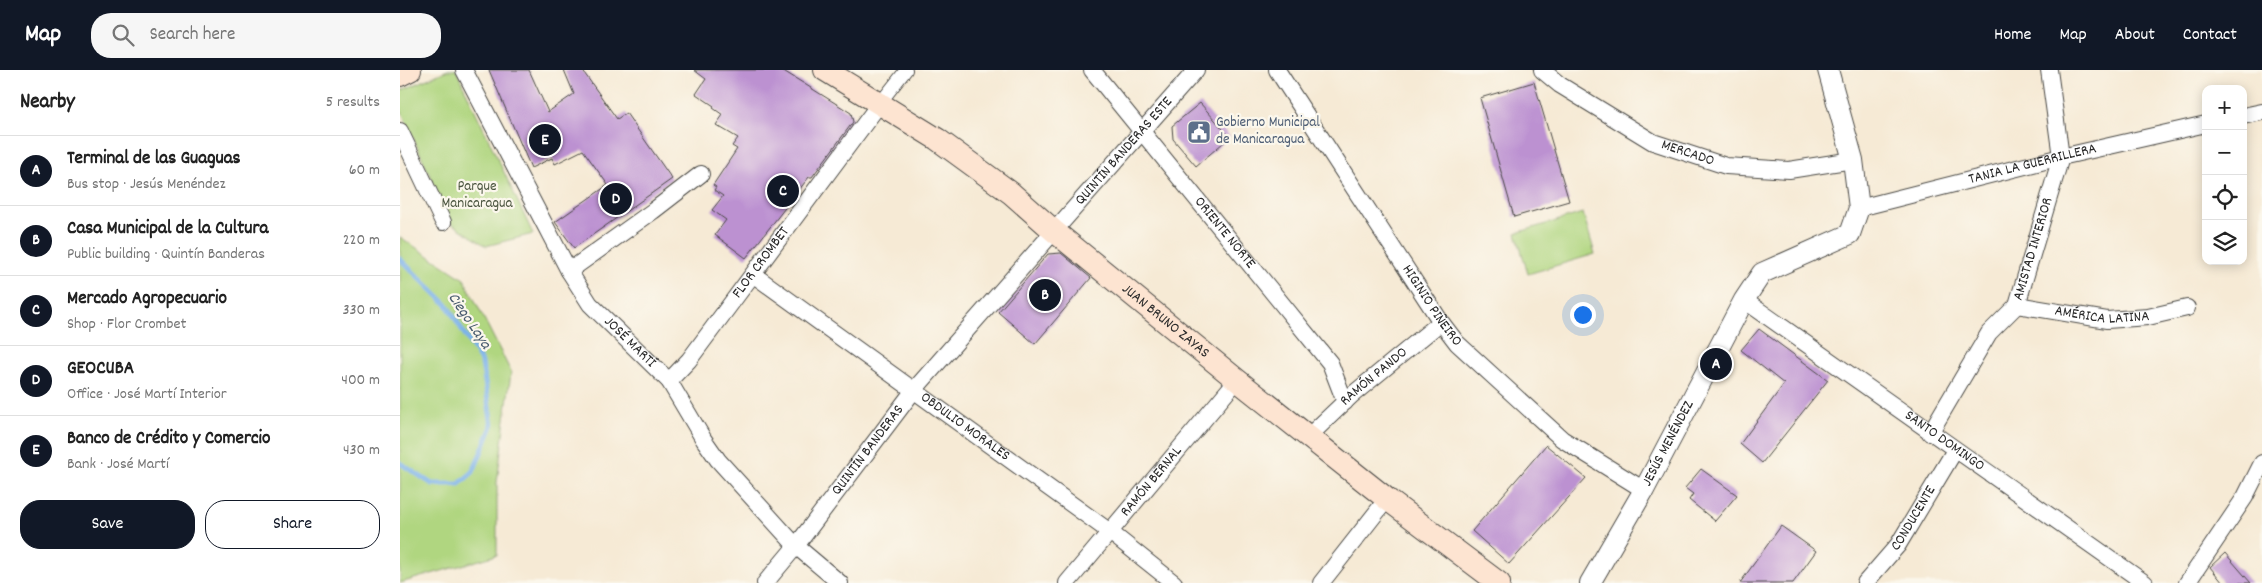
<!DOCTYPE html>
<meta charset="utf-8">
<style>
:root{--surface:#fff;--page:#f6f6f6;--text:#222;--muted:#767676;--line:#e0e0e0;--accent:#111827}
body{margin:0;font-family:Dekko,sans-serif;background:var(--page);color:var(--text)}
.controls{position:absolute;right:15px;top:15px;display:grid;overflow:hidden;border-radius:10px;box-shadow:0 2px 12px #0003}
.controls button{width:45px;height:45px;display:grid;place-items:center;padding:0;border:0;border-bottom:1px solid var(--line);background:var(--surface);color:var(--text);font:25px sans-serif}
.you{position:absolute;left:1182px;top:244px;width:18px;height:18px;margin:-12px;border:4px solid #fff;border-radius:50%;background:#1a73e8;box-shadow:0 0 0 8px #1a73e833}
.badge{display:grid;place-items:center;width:32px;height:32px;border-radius:50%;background:var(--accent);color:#fff;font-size:16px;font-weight:700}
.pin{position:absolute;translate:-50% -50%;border:2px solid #fff;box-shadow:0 1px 5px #0006}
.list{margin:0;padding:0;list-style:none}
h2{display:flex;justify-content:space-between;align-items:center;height:65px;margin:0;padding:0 20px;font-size:21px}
h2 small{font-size:16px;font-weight:400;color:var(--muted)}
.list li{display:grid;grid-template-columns:32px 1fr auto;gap:15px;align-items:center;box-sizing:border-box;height:70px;padding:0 20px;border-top:1px solid var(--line)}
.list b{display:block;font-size:19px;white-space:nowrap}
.list p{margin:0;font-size:16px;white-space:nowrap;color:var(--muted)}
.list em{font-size:16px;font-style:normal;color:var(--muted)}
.actions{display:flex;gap:10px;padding:15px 20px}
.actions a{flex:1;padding:11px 0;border:1px solid var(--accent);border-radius:20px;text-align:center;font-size:18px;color:var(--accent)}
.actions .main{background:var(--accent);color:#fff}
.icon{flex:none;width:28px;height:28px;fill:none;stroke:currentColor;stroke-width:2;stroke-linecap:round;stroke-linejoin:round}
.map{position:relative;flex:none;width:1862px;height:513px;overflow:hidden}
header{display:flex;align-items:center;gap:30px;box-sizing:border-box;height:70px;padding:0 25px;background:var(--accent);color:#fff}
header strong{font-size:24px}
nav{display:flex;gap:28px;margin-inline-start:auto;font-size:18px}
.search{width:350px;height:45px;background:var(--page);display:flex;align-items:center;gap:12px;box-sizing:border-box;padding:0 18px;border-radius:20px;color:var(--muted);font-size:19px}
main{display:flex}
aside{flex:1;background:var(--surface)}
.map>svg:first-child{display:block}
.green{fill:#b0d680;stroke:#6e8056}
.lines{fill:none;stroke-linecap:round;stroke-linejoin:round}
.stream{stroke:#7bb2ea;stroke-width:5}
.building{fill:#bc91d1}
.pedestrian-casing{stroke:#494844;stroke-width:14}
.minor-casing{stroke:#494844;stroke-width:18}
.tertiary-casing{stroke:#494844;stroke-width:22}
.secondary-casing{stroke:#494844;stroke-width:24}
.pedestrian{stroke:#fff;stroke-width:12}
.minor{stroke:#fff;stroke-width:16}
.tertiary{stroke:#fff;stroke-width:20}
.secondary{stroke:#fde4d1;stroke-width:22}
.labels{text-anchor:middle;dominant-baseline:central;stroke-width:4.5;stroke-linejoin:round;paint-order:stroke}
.service-label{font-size:15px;fill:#4e5e75;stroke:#fbf7ec;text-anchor:start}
.street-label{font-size:15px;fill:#2b2b2b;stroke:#fbf7ec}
.park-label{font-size:15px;fill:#4c5640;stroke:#fbf7ec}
.water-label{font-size:16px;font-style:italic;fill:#475a6e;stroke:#fbf7ec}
</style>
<header>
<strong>Map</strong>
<div class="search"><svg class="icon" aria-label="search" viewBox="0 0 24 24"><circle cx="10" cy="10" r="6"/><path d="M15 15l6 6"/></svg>Search here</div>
<nav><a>Home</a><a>Map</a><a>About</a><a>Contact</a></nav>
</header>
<main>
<aside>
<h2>Nearby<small>5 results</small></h2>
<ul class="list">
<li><span class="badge">A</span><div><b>Terminal de las Guaguas</b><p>Bus stop · Jesús Menéndez</p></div><em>60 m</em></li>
<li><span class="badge">B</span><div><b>Casa Municipal de la Cultura</b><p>Public building · Quintín Banderas</p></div><em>220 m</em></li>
<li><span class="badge">C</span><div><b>Mercado Agropecuario</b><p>Shop · Flor Crombet</p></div><em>330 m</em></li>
<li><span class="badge">D</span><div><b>GEOCUBA</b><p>Office · José Martí Interior</p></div><em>400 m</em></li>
<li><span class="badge">E</span><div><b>Banco de Crédito y Comercio</b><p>Bank · José Martí</p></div><em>430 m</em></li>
</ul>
<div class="actions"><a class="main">Save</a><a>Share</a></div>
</aside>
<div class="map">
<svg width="1862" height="513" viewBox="0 0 1862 513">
<rect width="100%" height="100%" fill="#fbf7ec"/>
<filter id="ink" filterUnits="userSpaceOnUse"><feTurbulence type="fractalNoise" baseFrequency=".02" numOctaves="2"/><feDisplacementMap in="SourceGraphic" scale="10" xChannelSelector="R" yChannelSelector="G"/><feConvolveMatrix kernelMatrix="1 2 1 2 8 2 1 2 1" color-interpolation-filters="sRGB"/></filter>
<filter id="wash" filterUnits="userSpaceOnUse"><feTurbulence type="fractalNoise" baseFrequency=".0096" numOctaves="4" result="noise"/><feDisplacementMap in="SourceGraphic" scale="20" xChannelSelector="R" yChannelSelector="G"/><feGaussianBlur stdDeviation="1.12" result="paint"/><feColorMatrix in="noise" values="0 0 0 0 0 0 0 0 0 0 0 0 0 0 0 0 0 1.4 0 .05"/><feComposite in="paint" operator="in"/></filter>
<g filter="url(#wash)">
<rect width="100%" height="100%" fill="#f6ead5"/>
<!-- green -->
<path class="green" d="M48 0H56L133 164 86 176 51 153 0 38V21Z
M1183 143 1195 184 1128 204 1116 163Z
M0 167 64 209 111 302 97 412V485L0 513Z"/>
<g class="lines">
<!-- stream -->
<path class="stream" d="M0 189 47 235 82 293 92 356 73 402 59 414H32L0 393"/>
</g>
<g id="blocks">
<!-- building -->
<path class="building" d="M89 0H129L148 42 174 24 164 0H182L217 49 226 43 272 109 174 178 155 152 208 115 183 80 155 94 152 88 131 98Z
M294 0H382L451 43 453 52 412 107H409L346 188 315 165 326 150 312 140 323 126 314 120 316 117 313 115 337 79 332 76 338 68 316 55 323 45 313 38 314 36 296 24 306 9Z
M1134 12 1169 131 1114 147 1080 28Z
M800 33 830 67 796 96 773 69 772 56Z
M661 183 691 208 635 274 598 242 648 184Z
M1359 259 1428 310 1362 393 1340 374 1384 314 1341 280Z
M1146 375 1186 408 1109 494 1072 461Z
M1301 399 1337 425 1315 451 1289 430 1293 424 1285 418Z
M1381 456 1416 481 1393 513H1340Z
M1825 483 1851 513H1823L1810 497Z"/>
</g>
</g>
<g filter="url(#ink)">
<use href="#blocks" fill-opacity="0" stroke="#494844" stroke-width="1"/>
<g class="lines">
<!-- pedestrian casing -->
<g class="pedestrian-casing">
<path id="pedestrian" d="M480 33 506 0"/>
</g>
<!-- minor casing -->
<g class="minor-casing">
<g id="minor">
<path id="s1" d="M64 0 169 201 190 234 269 311 304 370 318 390 396 476 440 513"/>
<path id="s2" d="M692 0 930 293 945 332"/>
<path id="s3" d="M877 0 1041 252 1057 273 1162 369 1244 420"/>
<path id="s4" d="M1142 0 1160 15 1253 72 1326 96 1389 100 1453 90"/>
<path d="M1843 46 1862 42"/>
<path d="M0 61 43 152"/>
<path id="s5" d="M1459 138 1661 87 1806 54"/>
<path d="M169 201 253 141 301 104"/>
<path id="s6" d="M354 205 710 462 774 513"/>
<path id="s7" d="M1344 230 1745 513"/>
<path id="s8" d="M1617 235 1707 250 1748 247 1787 238"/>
<path id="s9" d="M269 311 289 290 480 33"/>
<path id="s10" d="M1530 363 1589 263 1617 235 1661 87 1649 0"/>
<path id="s11" d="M909 366 952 325 1041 252"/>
<path id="s12" d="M365 513 396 476 514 320 796 0"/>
<path id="s13" d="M667 513 837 310"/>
<path d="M921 513 987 429"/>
<path id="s14" d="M1465 513 1498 475 1555 380"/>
<path d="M1787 513 1845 427 1862 393"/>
</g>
</g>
<!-- tertiary casing -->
<g class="tertiary-casing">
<g id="tertiary">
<path id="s15" d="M1190 513 1244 420 1344 230 1362 203 1450 164 1459 138 1453 90 1428 0"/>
</g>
</g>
<!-- secondary casing -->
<g class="secondary-casing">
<g id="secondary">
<path id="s16" d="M425 0 537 69 611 123 654 161 837 310 987 429 1099 513"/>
<path d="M0 5 10 0"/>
</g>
</g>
<!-- pedestrian -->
<use href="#pedestrian" class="pedestrian"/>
<!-- minor -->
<use href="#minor" class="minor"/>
<!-- tertiary -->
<use href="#tertiary" class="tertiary"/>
<!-- secondary -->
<use href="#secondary" class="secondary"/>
</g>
</g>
<!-- icons -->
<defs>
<g id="civic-square" transform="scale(1.25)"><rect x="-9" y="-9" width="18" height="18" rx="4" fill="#5c6f8a" stroke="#fbf7ec"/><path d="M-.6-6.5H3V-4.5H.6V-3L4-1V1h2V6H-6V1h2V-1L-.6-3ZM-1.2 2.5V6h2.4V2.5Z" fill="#fff"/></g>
</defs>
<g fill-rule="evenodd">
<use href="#civic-square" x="799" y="62"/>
</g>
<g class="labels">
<!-- service labels -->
<g class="service-label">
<text x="816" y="53">Gobierno Municipal<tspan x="816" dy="17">de Manicaragua</tspan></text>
</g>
<!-- street labels -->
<g class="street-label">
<text stroke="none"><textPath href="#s12" startOffset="562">QUINTÍN BANDERAS ESTE</textPath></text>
<text stroke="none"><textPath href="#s4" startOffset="169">MERCADO</textPath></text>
<text stroke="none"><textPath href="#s5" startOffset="179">TANIA LA GUERRILLERA</textPath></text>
<text stroke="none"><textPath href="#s2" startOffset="210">ORIENTE NORTE</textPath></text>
<text stroke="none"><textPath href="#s10" startOffset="214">AMISTAD INTERIOR</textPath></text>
<text stroke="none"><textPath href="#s9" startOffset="150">FLOR CROMBET</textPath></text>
<text stroke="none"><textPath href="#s3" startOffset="282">HIGINIO PIÑEIRO</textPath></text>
<text stroke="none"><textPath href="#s8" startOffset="86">AMÉRICA LATINA</textPath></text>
<text stroke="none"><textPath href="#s16" startOffset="424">JUAN BRUNO ZAYAS</textPath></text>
<text stroke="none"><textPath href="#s1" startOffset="321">JOSÉ MARTÍ</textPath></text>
<text stroke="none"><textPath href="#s11" startOffset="88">RAMÓN PANDO</textPath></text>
<text stroke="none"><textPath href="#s6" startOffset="260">OBDULIO MORALES</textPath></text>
<text stroke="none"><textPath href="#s7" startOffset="245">SANTO DOMINGO</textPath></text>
<text stroke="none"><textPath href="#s15" startOffset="160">JESÚS MENÉNDEZ</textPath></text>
<text stroke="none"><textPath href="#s12" startOffset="168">QUINTÍN BANDERAS</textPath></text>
<text stroke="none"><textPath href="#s13" startOffset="132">RAMÓN BERNAL</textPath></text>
<text stroke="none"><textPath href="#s14" startOffset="81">CONDUCENTE</textPath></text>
</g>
<!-- park labels -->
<g class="park-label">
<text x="77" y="117">Parque<tspan x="77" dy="17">Manicaragua</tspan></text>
</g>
<!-- water labels -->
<g class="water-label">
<text transform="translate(69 251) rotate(56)">Ciego Laya</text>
</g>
</g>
</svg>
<div class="controls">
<button>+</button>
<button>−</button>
<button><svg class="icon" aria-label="locate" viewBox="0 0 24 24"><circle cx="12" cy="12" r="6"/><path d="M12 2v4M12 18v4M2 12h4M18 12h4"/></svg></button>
<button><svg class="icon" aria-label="layers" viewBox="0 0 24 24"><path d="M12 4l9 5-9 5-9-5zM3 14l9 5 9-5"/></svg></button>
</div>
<div class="you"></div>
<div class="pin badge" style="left:1316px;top:294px">A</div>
<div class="pin badge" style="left:645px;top:225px">B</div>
<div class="pin badge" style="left:383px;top:121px">C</div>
<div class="pin badge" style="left:216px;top:129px">D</div>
<div class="pin badge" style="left:145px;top:70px">E</div>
</div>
</main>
